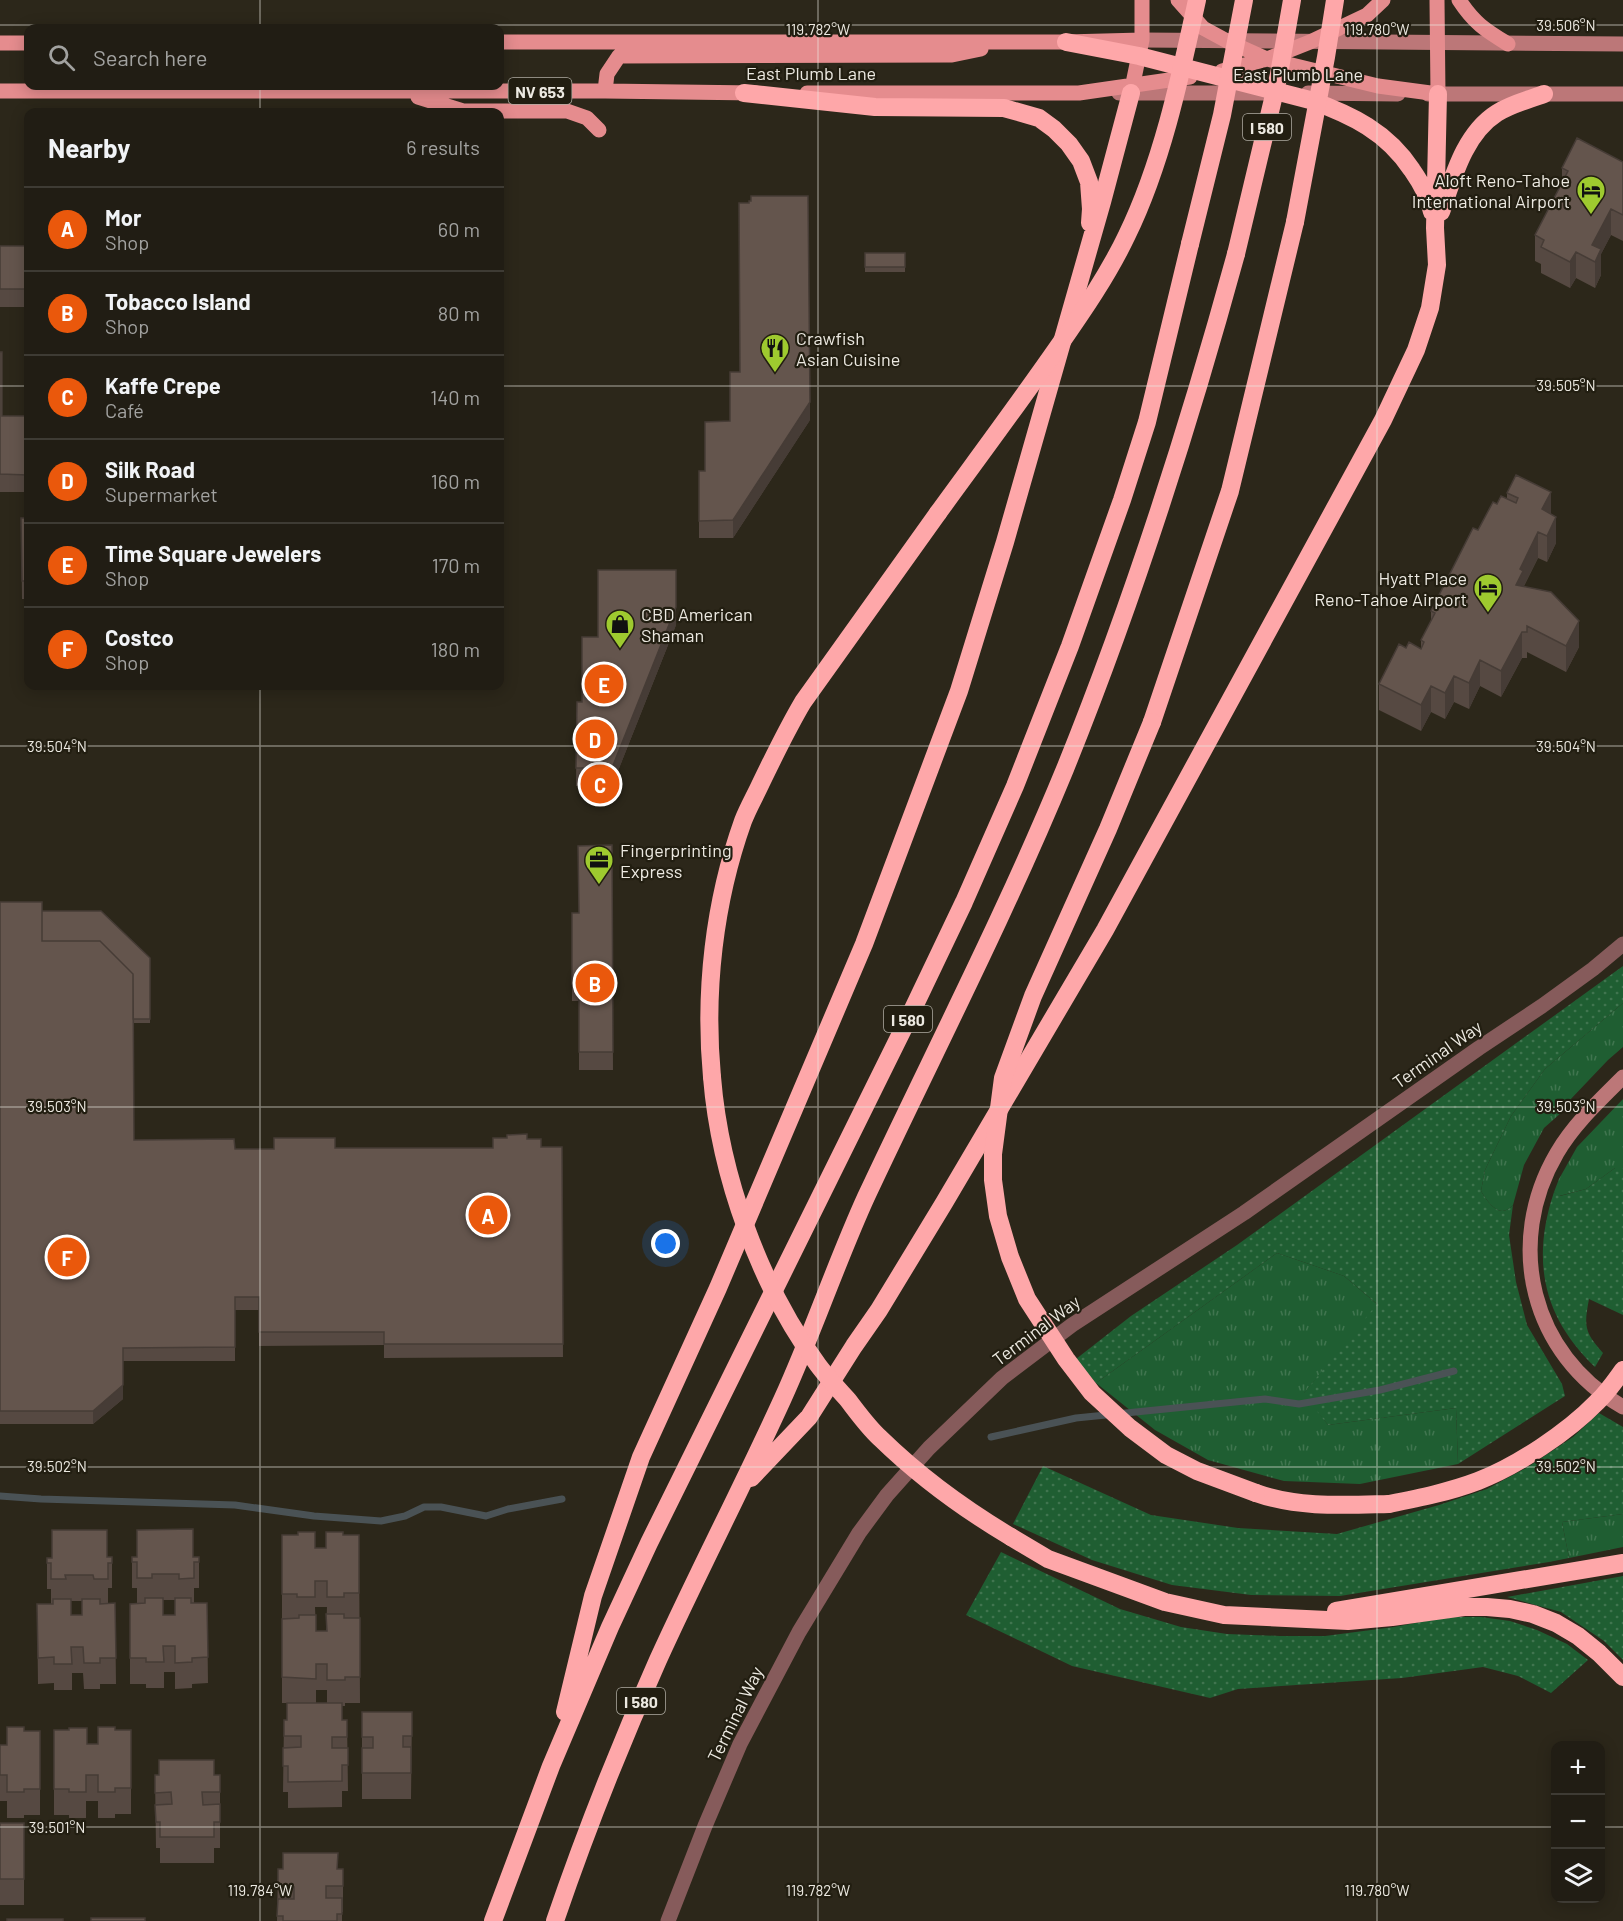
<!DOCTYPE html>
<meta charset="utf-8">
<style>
:root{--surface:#211d14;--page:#29261d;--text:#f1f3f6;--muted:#a2a2a0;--line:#3e3b34;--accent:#ea580c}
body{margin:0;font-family:Barlow,sans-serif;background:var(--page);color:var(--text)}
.controls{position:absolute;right:18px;bottom:18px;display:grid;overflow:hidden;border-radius:12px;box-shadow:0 3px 15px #0003}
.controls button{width:54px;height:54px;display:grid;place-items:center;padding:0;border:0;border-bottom:2px solid var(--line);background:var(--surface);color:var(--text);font:30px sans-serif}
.you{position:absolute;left:666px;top:1244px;width:21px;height:21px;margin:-15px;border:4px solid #fff;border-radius:50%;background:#1a73e8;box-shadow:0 0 0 9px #1a73e833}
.badge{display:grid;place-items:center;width:39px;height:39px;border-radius:50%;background:var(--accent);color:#fff;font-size:20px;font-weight:700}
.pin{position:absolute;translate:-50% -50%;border:3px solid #fff;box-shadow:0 2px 6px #0006}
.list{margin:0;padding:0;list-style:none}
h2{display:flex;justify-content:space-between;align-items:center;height:78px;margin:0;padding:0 24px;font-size:26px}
h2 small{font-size:20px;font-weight:400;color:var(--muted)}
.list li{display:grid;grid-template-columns:39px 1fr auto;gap:18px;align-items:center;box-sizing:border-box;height:84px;padding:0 24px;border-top:2px solid var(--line)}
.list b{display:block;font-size:22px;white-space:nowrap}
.list p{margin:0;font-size:20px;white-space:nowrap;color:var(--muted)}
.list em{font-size:20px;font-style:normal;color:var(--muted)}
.icon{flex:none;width:33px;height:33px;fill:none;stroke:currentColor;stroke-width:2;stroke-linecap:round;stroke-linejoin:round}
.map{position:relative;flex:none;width:1623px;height:1921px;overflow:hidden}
.search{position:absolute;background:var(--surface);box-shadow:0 3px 15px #0003;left:24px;top:24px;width:480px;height:66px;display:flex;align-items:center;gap:15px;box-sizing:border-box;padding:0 21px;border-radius:12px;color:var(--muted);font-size:22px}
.panel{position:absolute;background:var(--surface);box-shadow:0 3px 15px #0003;left:24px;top:108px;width:480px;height:582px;border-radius:12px}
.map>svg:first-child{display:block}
.grass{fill:url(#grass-tufts)}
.park{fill:url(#park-dots)}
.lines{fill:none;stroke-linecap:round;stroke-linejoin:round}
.stream{stroke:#4a5255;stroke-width:7}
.tertiary{stroke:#865b5b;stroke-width:15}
.secondary{stroke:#bc7778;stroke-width:15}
.primary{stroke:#e58c8e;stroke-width:15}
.motorway{stroke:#fea7a9;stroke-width:18}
.motorway-bridge{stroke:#fea7a9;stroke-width:18}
.wall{fill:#564942;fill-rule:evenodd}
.shaded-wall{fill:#463c36}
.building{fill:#64554d;stroke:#463c36;stroke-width:1.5}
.ticks{fill:none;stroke:#ece9e1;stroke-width:1.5;stroke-opacity:0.45}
.labels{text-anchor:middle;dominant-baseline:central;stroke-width:4.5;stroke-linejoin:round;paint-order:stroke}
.shield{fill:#221e11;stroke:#afaca3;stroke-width:1.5}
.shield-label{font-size:16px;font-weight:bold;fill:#ece9e1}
.street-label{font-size:18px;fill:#ece9e1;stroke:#221e11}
.poi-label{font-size:18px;fill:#ece9e1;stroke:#221e11;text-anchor:start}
.ticks-label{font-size:15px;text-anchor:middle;fill:#ece9e1;stroke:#221e11;stroke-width:4.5;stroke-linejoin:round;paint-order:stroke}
</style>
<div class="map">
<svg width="1623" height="1921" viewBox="0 0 1623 1921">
<defs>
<pattern id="grass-tufts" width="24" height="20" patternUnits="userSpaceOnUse" patternTransform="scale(1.5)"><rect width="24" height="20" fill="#1f5e32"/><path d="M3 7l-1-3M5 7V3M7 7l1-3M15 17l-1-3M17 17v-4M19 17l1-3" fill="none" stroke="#40754f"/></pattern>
<pattern id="park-dots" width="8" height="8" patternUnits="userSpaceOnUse" patternTransform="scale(1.5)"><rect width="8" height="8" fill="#1f5e32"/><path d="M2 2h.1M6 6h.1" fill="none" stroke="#40754f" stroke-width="1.8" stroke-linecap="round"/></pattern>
</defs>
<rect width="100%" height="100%" fill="#2c271a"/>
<!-- grass -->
<path class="grass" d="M1623 1003V1047L1608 1060 1568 1102 1562 1112 1544 1128 1524 1165 1513 1205C1500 1220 1488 1203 1481 1191L1485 1170 1511 1116 1545 1069Z
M1623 1099V1168H1615L1586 1189 1559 1196 1554 1192 1559 1179 1577 1147Z
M1277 1253 1344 1276 1378 1305 1304 1393 1328 1425 1456 1408 1458 1464 1360 1484 1284 1481 1208 1460 1155 1430 1096 1383Z
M1623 1514V1547L1569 1558 1562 1522Z"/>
<!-- park -->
<path class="park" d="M1623 966V1003L1545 1069 1511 1116 1485 1170 1481 1191C1488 1203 1500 1220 1513 1205L1509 1235 1516 1282 1527 1325 1562 1384 1565 1396 1458 1464 1456 1408 1328 1425 1303 1394 1377 1304 1344 1276 1277 1253 1096 1383 1076 1359 1131 1316 1237 1245Z
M1615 1168H1623V1315L1589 1299C1584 1326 1584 1332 1603 1353L1595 1367C1543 1317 1531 1261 1554 1192L1560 1196 1586 1189Z
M1599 1413 1623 1427V1514L1562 1522 1569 1558 1549 1562 1340 1596 1251 1595 1172 1585 1092 1560 1013 1524 1043 1466 1151 1515 1238 1528 1337 1534 1439 1505 1487 1489 1528 1467 1573 1437Z
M1001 1552 1120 1609 1181 1627 1227 1634 1280 1636H1325L1394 1627 1447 1617H1481L1510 1621 1537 1630 1567 1644 1588 1660 1551 1693 1518 1676 1483 1667 1402 1678 1238 1689 1210 1698 1072 1666 966 1615Z
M1623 1576V1660L1604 1641 1561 1612 1507 1597Z"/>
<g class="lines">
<!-- stream -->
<path class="stream" d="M991 1437 1076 1418 1265 1399 1299 1404 1380 1390 1454 1371
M0 1496 41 1499 235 1505 314 1516 381 1521 405 1516 424 1507H441L486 1516 508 1509 562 1499"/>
<!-- tertiary -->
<path class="tertiary" d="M668 1921 705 1826 740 1744 799 1632 859 1533 887 1495 929 1448 1002 1378 1072 1325 1244 1213 1479 1048 1542 1006 1593 969 1623 944"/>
<!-- secondary -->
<path class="secondary" d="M1142 40 1623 44
M1119 93H1266
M1308 93 1398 94
M1428 94H1623
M1623 1077C1599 1101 1574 1124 1557 1153 1504 1243 1531 1355 1623 1407"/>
<!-- primary -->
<path class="primary" d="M1178 0 1203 28 1227 41 1267 59 1378 86 1438 94 1437 0
M1459 0C1474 23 1485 30 1508 44
M500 42H1066L1142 40
M0 43H28
M1222 71 1267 59 1310 42 1367 15 1383 0
M0 91H605L756 93
M605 91 607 74 619 56 952 55 981 49
M807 93H1079L1190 77
M1131 93 1142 40V0
M418 97 463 111H567L587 118 599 130"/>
<!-- motorway -->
<path class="motorway" d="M1066 42 1139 56 1310 100C1352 115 1387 132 1412 170 1421 183 1429 196 1432 212
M744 93 875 107 1004 108 1039 118 1054 129 1069 144 1081 161 1089 182 1091 209 1090 223
M1441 212C1453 178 1464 134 1497 113 1511 104 1528 100 1544 94
M1152 722 1230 491 1295 222
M712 1077C704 992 714 902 743 821 748 808 755 796 761 783 774 756 787 729 803 702L938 513
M751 1478 809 1417 854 1346 879 1310 944 1203 1105 930 1383 420 1416 350 1430 308 1437 265 1435 228 1438 94
M1256 1493C1298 1508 1345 1505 1389 1504
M1011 1537 1048 1559 1165 1602 1224 1615 1348 1621 1392 1617 1464 1607H1487L1510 1609 1533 1614 1556 1623 1578 1636 1599 1653 1623 1677
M1336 1611 1623 1563
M565 1712 593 1596 641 1457 718 1288 864 944 959 691 1005 542 1102 202 1131 93
M493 1921 551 1766 610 1627 649 1543 912 1011 964 902 1015 786 1070 646 1122 500 1147 422 1190 244
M555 1921C585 1833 620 1745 658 1660 698 1572 743 1486 783 1398 813 1332 836 1263 866 1197 933 1054 1005 915 1065 769 1133 601 1188 429 1236 254"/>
<!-- motorway-bridge -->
<path class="motorway-bridge" d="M1295 222 1326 57 1335 0
M1190 244 1222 115 1244 0
M1236 254 1279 74 1292 0
M938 513C978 458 1019 403 1058 347 1083 311 1108 275 1127 235 1162 163 1180 78 1197 0
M1152 722 1108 829 1033 996 1003 1078 993 1154V1180L998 1216 1010 1257 1027 1299 1066 1359 1092 1393 1130 1428 1166 1455 1197 1471 1256 1493
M712 1077C720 1176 760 1286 818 1365 827 1377 838 1389 848 1400 858 1413 868 1427 880 1438 920 1477 964 1509 1011 1537
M1389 1504C1419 1498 1449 1492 1478 1481 1517 1466 1568 1432 1597 1402 1607 1393 1615 1381 1623 1370"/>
</g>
<!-- wall -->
<path class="wall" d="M1623 162V241L1611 235 1601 254V275L1595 288 1576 278 1570 288 1541 273V264L1535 261V235L1562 183V168Z
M0 246H28V307H0Z
M865 253H905V272H865Z
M0 352 2 416H28V492H0Z
M810 420 733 538H699V471H705Z
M1507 493 1551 514 1556 543 1547 562 1538 558 1524 586 1579 647 1566 672 1527 652V658H1522L1501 697 1480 686 1469 709 1454 702 1445 719 1431 712 1421 731 1379 710V684L1406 648 1421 649V640L1431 621V611L1478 530 1497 504 1507 499Z
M21 518H28V599H22Z
M676 625 612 786H576L577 702H582L598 637Z
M612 845 613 1070H579V1001H572V930L579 913Z
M0 902 42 911 150 958V1023H133L134 1140 235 1149 493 1148 527 1139 541 1147H562L563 1357 384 1358V1345L259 1346V1310H235V1361H123V1399L93 1424H0Z
M282 1535 315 1548H326L343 1535H359L360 1703H345V1706H342V1720H347L348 1791H342V1807L288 1808V1792H283L284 1720H287V1703H282ZM315 1607H327L326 1631H316ZM316 1690H327V1703H316Z
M112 1557V1588H108V1603H115L116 1684H100V1689H84L83 1673H72V1690H54V1683L38 1684 37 1604H51V1589H47V1558ZM71 1601H82V1615H71Z
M132 1557H199V1588H194V1603H207L208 1683 192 1684V1688L175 1689V1672H164V1688H146V1684H130V1604L137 1603V1588H132ZM163 1600H175V1615H163Z
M362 1712H412L411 1799H362Z
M54 1730 87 1744H98L115 1730H131V1814H115V1818H98V1801H86V1818H69V1815H54Z
M24 1731H40V1815H24V1818H7V1801H0V1745H7Z
M155 1775H220V1848H214V1863H160V1848H156Z
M0 1823H24V1905H0Z
M278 1869H343V1912H342V1921H277Z"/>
<!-- shaded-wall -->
<path class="shaded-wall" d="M1611 209V235L1601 254V275L1595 288V262L1592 245Z
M1576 252V278L1570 288V262Z
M810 402V420L733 538V520Z
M1551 492V518L1542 509Z
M1556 517V543L1547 562V536Z
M1538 532V558L1523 588 1516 585 1520 569Z
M676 607V625L612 786V768Z
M1579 621V647L1566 672V646Z
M1522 632V658L1501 697V671Z
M1480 660V686L1469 709V683Z
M1454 676V702L1445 719V693Z
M1431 686V712L1421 731V705Z
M123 1385V1399L93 1424V1411Z"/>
<!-- building -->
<path class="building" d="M1577 138 1623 162V215L1611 209 1592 245 1601 249 1595 262 1576 252 1570 262 1541 247 1544 240 1535 235 1568 171 1562 168Z
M751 196H808L810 402 733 520 699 521V471H705V422L730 421V372H740L739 203H749V201H751Z
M0 246H28V289H0Z
M865 253H905V267H865Z
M0 352H2V416H28V475L0 474Z
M1516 475 1551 492 1542 509 1556 517 1547 536 1538 532 1520 569 1523 571 1516 585 1551 592 1579 621 1566 646 1527 626V632H1522L1501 671 1480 660 1469 683 1454 676 1445 693 1431 686 1421 705 1379 684 1399 644 1406 648 1409 642 1421 649 1424 642 1421 640 1435 613 1431 611 1473 528 1478 530 1493 502 1497 504 1501 496 1516 503 1518 498 1507 493Z
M21 518H28V581H22Z
M598 570H676V607L612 768H576L577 702H582V637H598Z
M612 845 613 1052H579V984H572V913H579L578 846Z
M0 902H42V941H100L133 974 134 1140 234 1139 235 1149H274V1138H335V1148H493V1138H507V1135L527 1134V1139H541V1147H562L563 1344H384V1332H259V1297H235V1347L123 1348V1385L93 1411H0Z
M42 911H101L150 958V1019H133V974L100 941H42Z
M193 1529V1557H199V1562H194V1578L179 1579V1574H152V1578H137V1562H132V1557H137V1530Z
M52 1530H107V1557H112V1563H108V1579H94L93 1575H65L66 1579H51V1563H47V1558H52Z
M298 1532H315V1548H326V1532H343V1535H359V1593H344V1597H327V1581H315V1597H297V1594H282V1535H298Z
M145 1598H163V1615H175V1598H191V1603H207L208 1657 192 1658V1662L175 1663V1646H163L164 1662H146V1658H130V1604L145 1603Z
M53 1599H71V1615H82V1599H100V1604L115 1603 116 1658H100V1663H84L83 1647H71L72 1664H54V1657L38 1658 37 1604H53Z
M326 1614H344V1618H360V1677H345V1680H327V1664H316V1679L282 1677V1619L299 1618V1615H316V1631H327Z
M287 1703H342V1720H347V1737H332V1748H348V1765H342V1781L288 1782V1766H283V1748L301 1747V1736H284V1720H287Z
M362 1712H412V1736H403V1747H411V1773H362V1748H373V1737H362Z
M7 1727H24V1731H40V1789H24V1792H7V1775H0V1745H7Z
M98 1727H115V1730H131V1788H115V1792H98V1775H86V1792H69V1789H54V1730H69V1728H87V1744H98Z
M159 1760H214V1775H220V1792H202L203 1805 220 1804V1822H214V1837H160V1822H156L155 1805 172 1804 171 1792 155 1793V1775H159Z
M0 1823H24V1879H0Z
M283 1853H338L337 1869H343V1886H326V1898H342V1914H337V1921H283V1916H277L278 1899H294V1887L278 1886V1869H283Z
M91 1918H145V1921H91Z
M7 1919H63V1921H7Z"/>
<!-- ticks -->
<path class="ticks" d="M260 0V28M818 0V1921M1377 0V1921M0 25H1623M260 86V112M0 386H28M500 386H1623M260 686V1921M0 746H1623M0 1107H1623M0 1467H1623M0 1827H1556M1600 1827H1623"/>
<!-- icons -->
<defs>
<g id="hotel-pin" transform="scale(1.5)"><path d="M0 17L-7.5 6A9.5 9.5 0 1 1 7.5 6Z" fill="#9eca2f" stroke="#221e11"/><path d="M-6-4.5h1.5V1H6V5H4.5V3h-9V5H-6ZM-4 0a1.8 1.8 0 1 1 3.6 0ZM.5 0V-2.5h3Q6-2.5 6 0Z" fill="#111"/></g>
<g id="restaurant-pin" transform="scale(1.5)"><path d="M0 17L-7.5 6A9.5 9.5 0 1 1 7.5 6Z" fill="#9eca2f" stroke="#221e11"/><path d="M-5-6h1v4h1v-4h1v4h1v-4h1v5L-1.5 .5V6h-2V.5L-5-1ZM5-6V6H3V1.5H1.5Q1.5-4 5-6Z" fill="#111"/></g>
<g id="shop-pin" transform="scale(1.5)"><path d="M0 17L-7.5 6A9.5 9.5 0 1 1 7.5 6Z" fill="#9eca2f" stroke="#221e11"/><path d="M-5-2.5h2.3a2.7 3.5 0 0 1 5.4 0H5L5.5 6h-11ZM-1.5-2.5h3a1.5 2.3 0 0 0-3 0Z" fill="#111"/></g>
<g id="office-pin" transform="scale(1.5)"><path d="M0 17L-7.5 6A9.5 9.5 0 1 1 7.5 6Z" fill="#9eca2f" stroke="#221e11"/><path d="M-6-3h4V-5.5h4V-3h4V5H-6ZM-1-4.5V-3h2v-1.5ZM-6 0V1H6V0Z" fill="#111"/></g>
</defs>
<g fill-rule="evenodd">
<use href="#hotel-pin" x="1591" y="190"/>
<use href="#restaurant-pin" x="775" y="348"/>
<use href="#hotel-pin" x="1488" y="588"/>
<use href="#shop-pin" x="620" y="624"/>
<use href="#office-pin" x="599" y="860"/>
</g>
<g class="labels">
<!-- shield labels -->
<g class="shield">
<rect x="508.5" y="78" width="63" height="26" rx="4.5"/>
<rect x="1243" y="114" width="48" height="26" rx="4.5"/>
<rect x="884" y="1006" width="48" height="26" rx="4.5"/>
<rect x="617" y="1688" width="48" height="26" rx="4.5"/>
</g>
<g class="shield-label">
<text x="540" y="91">NV 653</text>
<text x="1267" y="127">I 580</text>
<text x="908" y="1019">I 580</text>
<text x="641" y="1701">I 580</text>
</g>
<!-- street labels -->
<g class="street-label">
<text x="811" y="73">East Plumb Lane</text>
<text x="1298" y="74">East Plumb Lane</text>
<text transform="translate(1437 1054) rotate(-35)">Terminal Way</text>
<text transform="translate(1036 1330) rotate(-37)">Terminal Way</text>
<text transform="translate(735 1714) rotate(-64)">Terminal Way</text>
</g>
<!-- poi labels -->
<g class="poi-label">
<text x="1570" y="180" text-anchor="end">Aloft Reno-Tahoe<tspan x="1570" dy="21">International Airport</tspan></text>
<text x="796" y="338">Crawfish<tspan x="796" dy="21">Asian Cuisine</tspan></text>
<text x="1467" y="578" text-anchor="end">Hyatt Place<tspan x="1467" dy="21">Reno-Tahoe Airport</tspan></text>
<text x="641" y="614">CBD American<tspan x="641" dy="21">Shaman</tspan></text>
<text x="620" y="850">Fingerprinting<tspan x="620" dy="21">Express</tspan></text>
</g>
</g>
<g class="ticks-label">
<text x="1566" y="31">39.506°N</text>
<text x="818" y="35">119.782°W</text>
<text x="1377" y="35">119.780°W</text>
<text x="1566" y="391">39.505°N</text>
<text x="57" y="752">39.504°N</text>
<text x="1566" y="752">39.504°N</text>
<text x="57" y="1112">39.503°N</text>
<text x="1566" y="1112">39.503°N</text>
<text x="57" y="1472">39.502°N</text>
<text x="1566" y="1472">39.502°N</text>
<text x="57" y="1833">39.501°N</text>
<text x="260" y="1896">119.784°W</text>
<text x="818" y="1896">119.782°W</text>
<text x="1377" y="1896">119.780°W</text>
</g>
</svg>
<div class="controls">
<button>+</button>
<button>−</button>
<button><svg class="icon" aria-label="layers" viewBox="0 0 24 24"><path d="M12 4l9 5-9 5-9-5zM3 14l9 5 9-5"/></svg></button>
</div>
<div class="you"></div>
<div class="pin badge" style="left:488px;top:1215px">A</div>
<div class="pin badge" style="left:595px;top:983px">B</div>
<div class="pin badge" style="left:600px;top:784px">C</div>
<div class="pin badge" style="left:595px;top:739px">D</div>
<div class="pin badge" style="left:604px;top:684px">E</div>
<div class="pin badge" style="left:67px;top:1257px">F</div>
<div class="search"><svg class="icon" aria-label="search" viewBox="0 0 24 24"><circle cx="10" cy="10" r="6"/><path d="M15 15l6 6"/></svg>Search here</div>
<section class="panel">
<h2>Nearby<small>6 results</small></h2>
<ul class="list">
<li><span class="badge">A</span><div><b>Mor</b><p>Shop</p></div><em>60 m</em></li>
<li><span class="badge">B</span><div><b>Tobacco Island</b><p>Shop</p></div><em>80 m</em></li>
<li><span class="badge">C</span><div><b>Kaffe Crepe</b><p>Café</p></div><em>140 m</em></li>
<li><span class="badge">D</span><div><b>Silk Road</b><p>Supermarket</p></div><em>160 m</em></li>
<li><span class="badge">E</span><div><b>Time Square Jewelers</b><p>Shop</p></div><em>170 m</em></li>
<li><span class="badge">F</span><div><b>Costco</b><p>Shop</p></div><em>180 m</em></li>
</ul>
</section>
</div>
